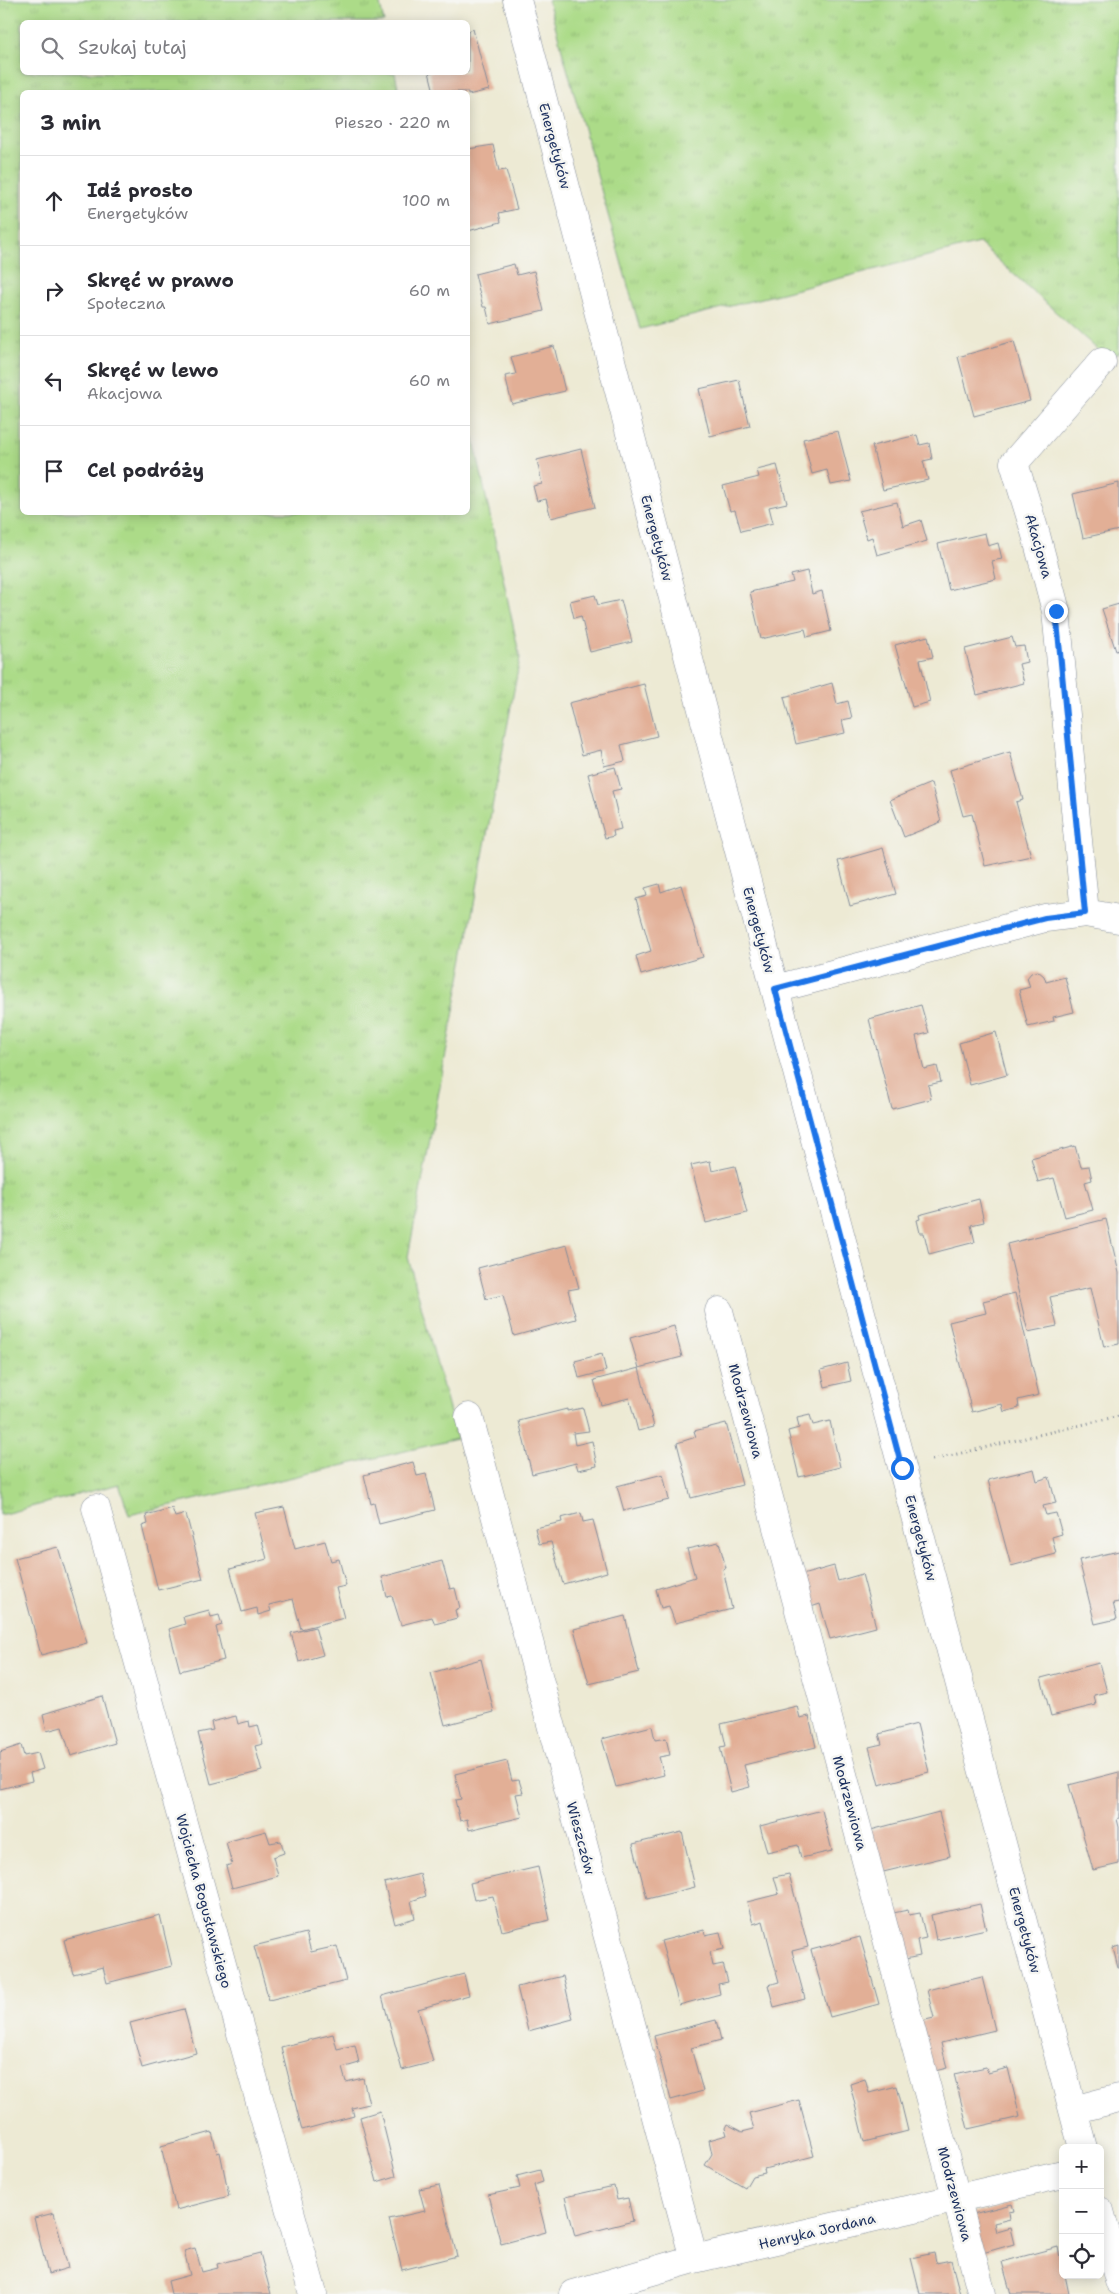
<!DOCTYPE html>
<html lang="pl">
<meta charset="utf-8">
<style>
:root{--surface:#fff;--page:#f7f7f7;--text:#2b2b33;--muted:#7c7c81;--line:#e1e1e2}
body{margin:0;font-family:"Shantell Sans",sans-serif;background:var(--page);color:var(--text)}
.controls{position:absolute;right:15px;bottom:15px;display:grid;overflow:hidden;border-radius:8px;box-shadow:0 2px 12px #0003}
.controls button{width:45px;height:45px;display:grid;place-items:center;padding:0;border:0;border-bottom:1px solid var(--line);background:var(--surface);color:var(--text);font:25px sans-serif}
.stop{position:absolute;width:15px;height:15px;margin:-11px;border:4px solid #1a73e8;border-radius:50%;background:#fff}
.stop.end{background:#1a73e8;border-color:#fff;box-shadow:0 1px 5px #0008}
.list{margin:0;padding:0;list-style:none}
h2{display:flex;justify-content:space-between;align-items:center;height:65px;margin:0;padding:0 20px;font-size:21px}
h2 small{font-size:16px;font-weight:400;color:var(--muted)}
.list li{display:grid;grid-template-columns:32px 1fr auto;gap:15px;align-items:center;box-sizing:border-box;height:90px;padding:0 20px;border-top:1px solid var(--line)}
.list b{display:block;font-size:19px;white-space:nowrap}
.list p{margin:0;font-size:16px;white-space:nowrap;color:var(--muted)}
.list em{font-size:16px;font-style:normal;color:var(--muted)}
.icon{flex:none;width:28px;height:28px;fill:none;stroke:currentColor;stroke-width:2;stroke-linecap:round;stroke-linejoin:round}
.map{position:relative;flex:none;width:1119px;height:2294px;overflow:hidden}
.search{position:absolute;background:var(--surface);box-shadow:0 2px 12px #0003;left:20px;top:20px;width:450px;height:55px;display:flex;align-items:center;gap:12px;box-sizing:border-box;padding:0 18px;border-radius:8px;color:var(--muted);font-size:19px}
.panel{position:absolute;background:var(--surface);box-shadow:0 2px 12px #0003;left:20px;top:90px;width:450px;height:425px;border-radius:8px}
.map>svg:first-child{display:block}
.grass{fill:url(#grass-tufts);stroke:#648573}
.building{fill:#e2af96}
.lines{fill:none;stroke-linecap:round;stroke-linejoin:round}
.minor-casing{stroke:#848c99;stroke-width:29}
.path{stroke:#848c99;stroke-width:3;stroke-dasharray:1 4;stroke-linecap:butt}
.minor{stroke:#fff;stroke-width:28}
.route{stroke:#1a73e8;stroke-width:6}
.labels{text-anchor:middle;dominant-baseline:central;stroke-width:5;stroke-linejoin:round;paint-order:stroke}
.street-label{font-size:14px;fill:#1b2f5e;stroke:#f6f6f2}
</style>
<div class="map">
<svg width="1119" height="2294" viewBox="0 0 1119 2294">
<defs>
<pattern id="grass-tufts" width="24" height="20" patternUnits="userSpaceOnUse" patternTransform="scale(1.25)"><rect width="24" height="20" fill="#acdb88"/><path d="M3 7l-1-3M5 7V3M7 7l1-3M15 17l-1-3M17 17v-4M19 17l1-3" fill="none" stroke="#93bc78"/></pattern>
</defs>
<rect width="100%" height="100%" fill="#f6f6f2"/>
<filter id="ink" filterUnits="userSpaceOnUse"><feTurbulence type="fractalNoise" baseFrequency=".02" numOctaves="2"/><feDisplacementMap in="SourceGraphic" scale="10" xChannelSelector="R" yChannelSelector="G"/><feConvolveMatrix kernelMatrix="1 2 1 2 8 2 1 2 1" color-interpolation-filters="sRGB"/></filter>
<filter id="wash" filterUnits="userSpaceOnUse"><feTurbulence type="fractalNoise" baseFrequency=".0096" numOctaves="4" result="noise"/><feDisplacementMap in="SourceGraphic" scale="20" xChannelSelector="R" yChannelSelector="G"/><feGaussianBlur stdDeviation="1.12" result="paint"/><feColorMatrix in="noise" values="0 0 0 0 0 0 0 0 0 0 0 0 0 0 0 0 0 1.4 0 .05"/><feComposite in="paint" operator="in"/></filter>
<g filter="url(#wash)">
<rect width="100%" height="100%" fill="#edead4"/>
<!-- grass -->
<path class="grass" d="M0 0H379L384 22H22V72L395 73 399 92H22V512H468V412L520 658 408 1257 457 1439 129 1515 119 1484 0 1515Z
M548 0H1119V353L1107 358 979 243 640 329Z"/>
<g id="blocks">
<!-- building -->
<path class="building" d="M473 29 489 90 468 95V92H434L429 72H468V31Z
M493 145 499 171 506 170 517 209 499 213 501 222 468 231V149Z
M514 264 517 275 534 271 544 311 490 324 486 307H483L475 274Z
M1014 341 1030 401 974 416 958 357Z
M554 346 565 391 512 404 505 376 516 374 511 357Z
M739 380 750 426 710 436 699 389Z
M838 431 851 481 831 485 827 470 812 474 803 439Z
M917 435 920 445 929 443 932 459 923 461 928 480 883 490 872 446Z
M581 449 595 507 551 518 546 499 537 501 533 486 542 484 537 460Z
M777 465 787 503 769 507 773 523 741 531 735 510 730 511 723 486 759 477 757 470Z
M1119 483V530L1083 538 1073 494Z
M897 502 903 526 921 520 927 541 877 555 872 537 867 539 859 511Z
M985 533 988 546 998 543 1002 559 992 561 996 579 949 590 938 544Z
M807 571 812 594 822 591 831 631 807 637 805 629 761 639 750 592 793 582 791 575Z
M595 595 598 605 621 600 632 642 590 652 581 616 574 618 570 601Z
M1119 604V650L1116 651 1102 609Z
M928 636 933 657 920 660 930 702 912 707 895 645Z
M1012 637 1015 647 1024 646 1027 662 1019 664 1024 683 977 695 965 649Z
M832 683 837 704 848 701 852 718 842 720 845 733 796 744 784 697Z
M644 684 657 736 621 745 625 761 604 766 601 750 582 755 569 703Z
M1010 752 1023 800 1016 802 1031 856 985 866 972 814 963 816 950 770Z
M615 767 621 789 612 791 621 829 613 831 614 836 605 838 588 774Z
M931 783 941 822 904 837 890 800Z
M883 848 896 894 850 906 838 861Z
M659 884 661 892 681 885 703 957 641 975 636 956 651 951 636 899 647 896 645 888Z
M1038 971 1044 976 1046 982 1065 977 1074 1012 1053 1017 1054 1021 1028 1027 1019 990 1030 987 1027 978 1031 973Z
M921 1005 929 1033 916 1036 920 1053 924 1069 937 1066 941 1082 928 1085 931 1099 892 1109 869 1019Z
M996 1032 1007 1075 970 1085 959 1043Z
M1075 1146 1081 1167 1089 1166 1092 1180 1085 1182 1093 1210 1065 1217 1054 1178 1038 1182 1031 1158Z
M710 1161 712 1171 735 1166 747 1213 706 1223 691 1165Z
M979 1199 984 1222 971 1225 975 1242 929 1254 924 1233H920L917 1220 920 1219 919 1215Z
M1106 1219 1119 1273V1344L1104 1347 1090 1288 1050 1297 1057 1326 1028 1332 1007 1244Z
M567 1245 579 1288 568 1290 576 1319 514 1336 503 1295 486 1299 478 1268Z
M1015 1293 1039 1395 1018 1400 1019 1408 1004 1412 1002 1404 972 1412 949 1322 986 1313 983 1301Z
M674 1326 682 1357 639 1368 630 1338Z
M602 1354 606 1371 579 1378 575 1361Z
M847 1363 851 1381 825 1387 821 1370Z
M639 1368 654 1427 638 1431 629 1398 601 1405 594 1380Z
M583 1408 589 1431 573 1433 575 1445 592 1441 597 1466 578 1470 576 1463 532 1474 519 1421 567 1409V1411Z
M810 1415 813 1425 830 1421 840 1467 799 1477 788 1431 799 1428 797 1418Z
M726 1423 742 1485 691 1498 677 1443 696 1437 694 1431Z
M413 1462 417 1476 426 1474 435 1510 379 1524 374 1503 371 1504 364 1475Z
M1034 1469 1037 1481 1049 1477 1056 1503 1043 1506 1046 1515 1056 1513 1062 1534 1052 1537 1056 1554 1011 1566 988 1480Z
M663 1474 669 1500 624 1511 617 1486Z
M284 1507 295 1549 325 1541 331 1561 339 1559 346 1586 336 1588 344 1618 301 1629 293 1599 269 1605 271 1611 258 1615 257 1608 242 1612 230 1569 267 1559 255 1513Z
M172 1508 175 1517 186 1514 203 1579 158 1590 142 1526 148 1524 146 1515Z
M581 1513 583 1522 593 1520 607 1572 563 1584 551 1542 539 1544 535 1528 562 1522 561 1518Z
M719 1542 726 1568 723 1569 732 1609 675 1623 669 1606 661 1608 656 1589 695 1577 687 1549Z
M58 1547 87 1643 41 1655 15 1558Z
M1119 1551V1602L1113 1603 1117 1619 1095 1624 1079 1560Z
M442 1561 450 1589 455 1588 460 1608 455 1610 457 1618 435 1624 432 1617 401 1625 392 1596 387 1597 382 1577Z
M834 1566 838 1581 862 1574 876 1627 830 1639 820 1604 811 1607 802 1575Z
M209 1610 211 1617 219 1615 222 1625 216 1627 224 1660 180 1671 169 1629 185 1624 183 1617Z
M625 1616 639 1672 589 1684 574 1629Z
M315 1627 323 1655 299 1662 291 1633Z
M481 1659 494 1712 445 1725 431 1673Z
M1099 1663 1107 1692 1094 1695 1096 1705 1051 1716 1041 1678Z
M102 1696 115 1743 71 1756 62 1727 47 1731 43 1714Z
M797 1706 800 1718 809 1716 816 1747 744 1765 750 1787 731 1792 720 1747 726 1746 721 1724Z
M236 1716 238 1724 249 1721 250 1727 258 1725 263 1744 255 1746 262 1771 211 1784 198 1733 213 1730 211 1722Z
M917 1724 929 1772 879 1785 869 1747 882 1744 879 1734Z
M652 1726 655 1740 666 1738 670 1755 659 1757 664 1775 616 1787 602 1739Z
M21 1745 24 1756 38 1753 43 1769 30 1773 32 1781 0 1789V1752Z
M507 1761 512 1781 519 1780 523 1793 516 1794 522 1817 469 1830 467 1819 460 1821 455 1800 461 1799 455 1774Z
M1119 1772V1818L1117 1819 1119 1827V1864L1093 1870 1069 1785Z
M822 1810 832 1851 801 1858 798 1845 767 1852 760 1826Z
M939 1812 950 1856 879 1873 867 1831Z
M266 1831 270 1843 281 1841 284 1853 273 1857 278 1876 232 1888 226 1866 232 1864 226 1842Z
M682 1832 695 1887 647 1899 633 1844Z
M538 1867 550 1920 502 1931 493 1896 474 1900 470 1883Z
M420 1874 426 1896 411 1901 415 1918 395 1924 384 1883Z
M789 1874 808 1947 792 1951 805 1999 774 2007 768 1985 779 1982 771 1952 763 1921 753 1924 747 1902 779 1894 774 1877Z
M980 1904 986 1929 936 1940 931 1915Z
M908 1910 909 1915 920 1913 926 1938 917 1940 920 1956 900 1960 888 1914Z
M160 1915 172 1966 107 1983 103 1967 73 1974 64 1940Z
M704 1930 705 1935 720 1932 724 1949 710 1952 713 1966 723 1964 728 1982 718 1984 720 1994 679 2005 661 1941Z
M306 1933 311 1952 337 1946 346 1981 269 2000 254 1946Z
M860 1937 879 2004 830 2017 811 1950Z
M1119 1946V1968H1118L1113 1948Z
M464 1974 469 1995 418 2009 433 2062 402 2070 382 1996Z
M563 1976 573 2019 528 2031 517 1987Z
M982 1977 995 2030 941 2043 947 2068 931 2072 917 2022 934 2018 927 1990Z
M184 2009 196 2053 142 2068 130 2023Z
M716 2020 721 2040 691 2048 703 2091 671 2100 654 2036Z
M333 2034 337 2049 355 2045 359 2063 342 2068 346 2082 363 2078 369 2104 352 2108 354 2116 302 2130 281 2047Z
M986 2067 988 2073 1008 2068 1020 2117 968 2129 954 2074Z
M865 2079 869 2093 897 2086 908 2131 864 2142 850 2084Z
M799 2100 814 2156 764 2169 765 2173 752 2176 745 2188 705 2165 712 2154 709 2140 727 2135 725 2128 727 2124 742 2132 754 2129 749 2113Z
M380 2111 396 2176 377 2182 360 2117Z
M212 2132 217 2153 220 2152 229 2196 176 2210 161 2146Z
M540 2170 543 2182 534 2185 546 2232 501 2244 488 2195 520 2188 517 2176Z
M439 2185 457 2256 402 2270 389 2219 425 2211 419 2189Z
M614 2186 617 2200 628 2198 633 2221 575 2236 565 2197Z
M1012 2204 1014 2211 1009 2212 1010 2219 994 2223 996 2232 1010 2228 1014 2244 979 2254 969 2215Z
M54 2213 68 2268 48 2274 34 2218Z
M1058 2247 1063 2275H1065L1069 2294H1011L1002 2262Z
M195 2248 202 2272 218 2268 217 2264 260 2253 271 2294H171L168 2281 190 2275 184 2251Z
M934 2253 936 2263 951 2260 960 2294H920L911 2258Z"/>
</g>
</g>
<g filter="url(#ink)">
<use href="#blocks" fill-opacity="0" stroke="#848c99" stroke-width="1"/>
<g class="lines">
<!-- minor casing -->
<g class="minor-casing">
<path id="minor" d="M517 0 775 989 1083 2148
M1085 913 1056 611 1036 535 1014 463 1102 362
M775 989 1045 918 1085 913 1119 919
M719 1311 982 2294
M469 1417 694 2259
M96 1508 313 2294
M1073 2110 1119 2098
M1100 2211 1119 2281
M573 2294 694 2259 1063 2174"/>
</g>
<!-- path -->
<path class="path" d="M932 1460 1119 1416"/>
<!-- minor -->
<use href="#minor" class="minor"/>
</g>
</g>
<g class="lines" filter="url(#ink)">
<!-- route -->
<path class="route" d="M902 1468 775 989 1045 918 1085 913 1056 611"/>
</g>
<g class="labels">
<!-- street labels -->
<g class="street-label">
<text transform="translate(555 146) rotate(75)">Energetyków</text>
<text transform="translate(657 538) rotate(75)">Energetyków</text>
<text transform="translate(1039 546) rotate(74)">Akacjowa</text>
<text transform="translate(759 930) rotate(75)">Energetyków</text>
<text transform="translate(746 1411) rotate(75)">Modrzewiowa</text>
<text transform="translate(921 1538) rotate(75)">Energetyków</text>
<text transform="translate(850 1803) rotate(75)">Modrzewiowa</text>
<text transform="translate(581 1838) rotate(75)">Wieszczów</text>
<text transform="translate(204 1901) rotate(75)">Wojciecha Bogusławskiego</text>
<text transform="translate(1025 1930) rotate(75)">Energetyków</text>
<text transform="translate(955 2194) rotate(75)">Modrzewiowa</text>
<text transform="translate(817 2231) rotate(-13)">Henryka Jordana</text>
</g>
</g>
</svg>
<div class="controls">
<button>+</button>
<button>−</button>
<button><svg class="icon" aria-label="locate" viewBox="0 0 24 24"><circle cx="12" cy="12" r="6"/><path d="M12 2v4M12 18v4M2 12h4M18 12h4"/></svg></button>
</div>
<div class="stop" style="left:902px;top:1468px"></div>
<div class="stop end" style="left:1056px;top:611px"></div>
<div class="search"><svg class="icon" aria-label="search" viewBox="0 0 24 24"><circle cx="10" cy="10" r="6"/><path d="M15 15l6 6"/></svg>Szukaj tutaj</div>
<section class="panel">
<h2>3 min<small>Pieszo · 220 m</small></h2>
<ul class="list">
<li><svg class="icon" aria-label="ahead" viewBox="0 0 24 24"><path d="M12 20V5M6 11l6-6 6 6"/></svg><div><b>Idź prosto</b><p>Energetyków</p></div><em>100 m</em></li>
<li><svg class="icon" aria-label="right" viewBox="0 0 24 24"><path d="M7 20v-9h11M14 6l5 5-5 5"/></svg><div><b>Skręć w prawo</b><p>Społeczna</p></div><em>60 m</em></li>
<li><svg class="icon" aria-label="left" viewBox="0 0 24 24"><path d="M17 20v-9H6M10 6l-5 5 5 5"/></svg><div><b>Skręć w lewo</b><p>Akacjowa</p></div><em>60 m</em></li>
<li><svg class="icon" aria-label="arrive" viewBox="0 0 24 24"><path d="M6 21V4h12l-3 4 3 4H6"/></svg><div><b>Cel podróży</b></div></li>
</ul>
</section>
</div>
